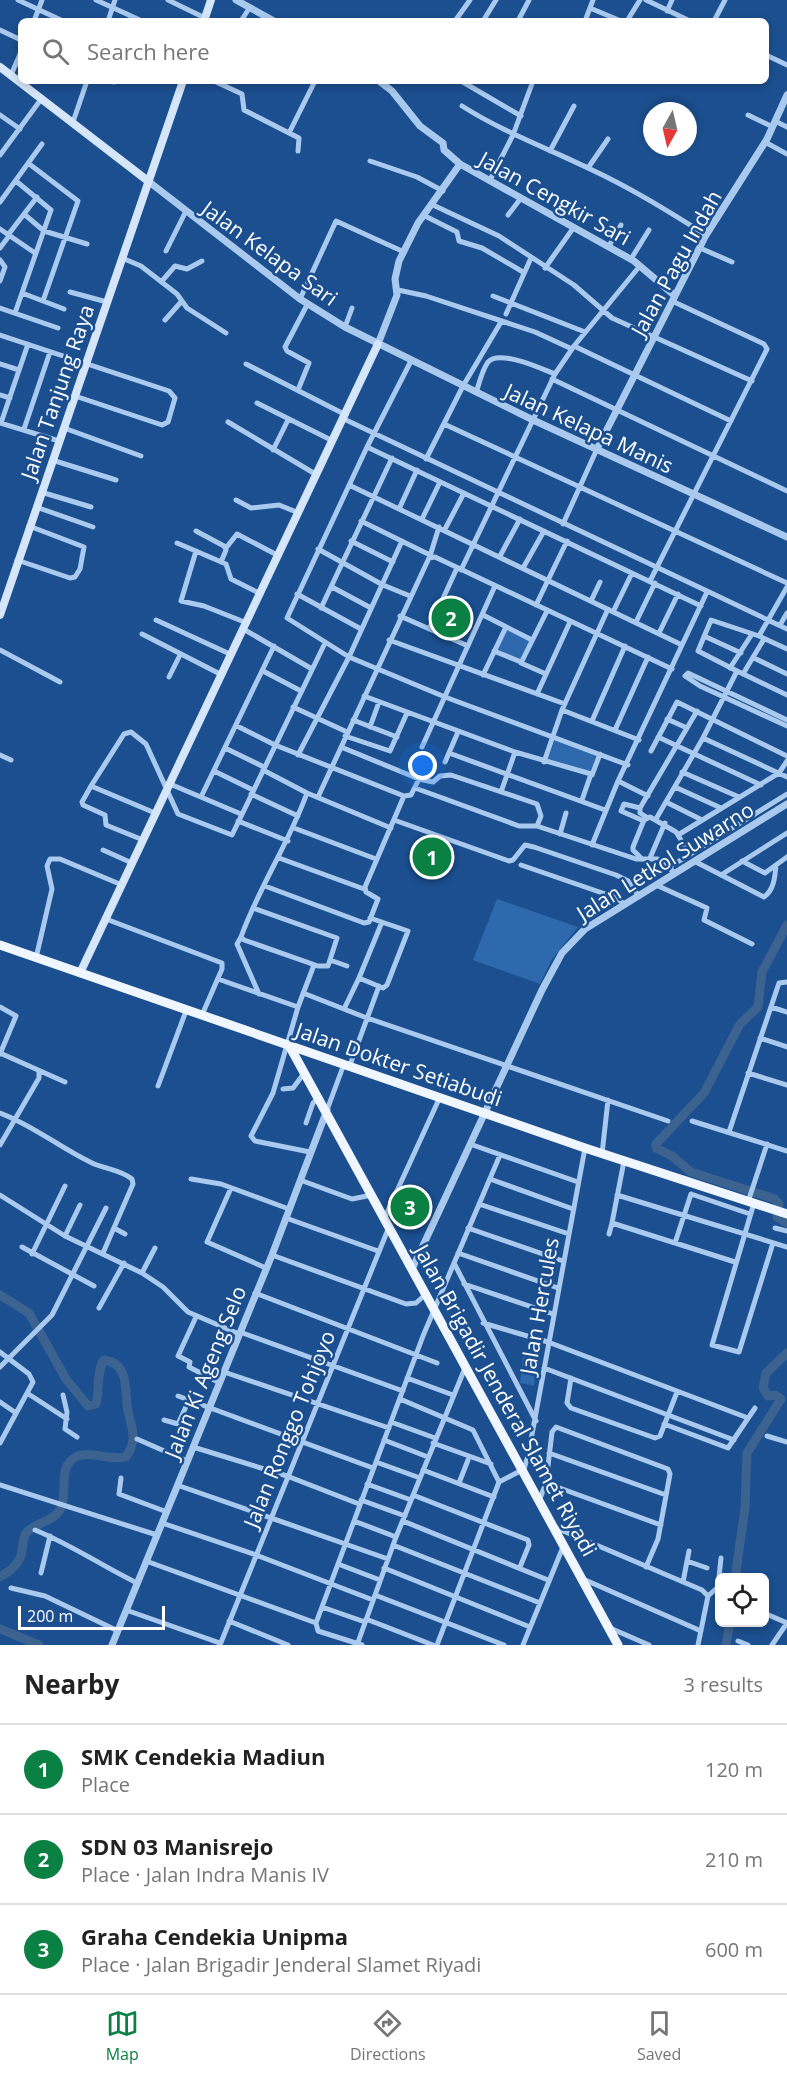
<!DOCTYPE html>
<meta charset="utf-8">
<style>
:root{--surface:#fff;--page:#f2f2f2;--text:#222;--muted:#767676;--line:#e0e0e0;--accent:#0b8043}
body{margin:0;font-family:"Open Sans",sans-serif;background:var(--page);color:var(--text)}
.controls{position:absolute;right:18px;bottom:18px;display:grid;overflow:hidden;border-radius:9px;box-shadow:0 3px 9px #0003}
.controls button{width:54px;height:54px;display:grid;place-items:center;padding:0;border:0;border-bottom:2px solid var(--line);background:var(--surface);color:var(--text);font:30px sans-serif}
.compass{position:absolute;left:643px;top:102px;width:54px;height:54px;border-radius:50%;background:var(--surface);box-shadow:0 3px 9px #0003;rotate:188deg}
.scale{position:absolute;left:18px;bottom:15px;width:147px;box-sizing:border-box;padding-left:6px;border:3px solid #fff;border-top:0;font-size:16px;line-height:21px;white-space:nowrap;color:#fff;-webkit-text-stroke:4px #1b4f8f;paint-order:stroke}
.you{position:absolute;left:423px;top:766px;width:21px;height:21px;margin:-15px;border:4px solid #fff;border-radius:50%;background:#1a73e8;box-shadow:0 0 0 9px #1a73e833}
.badge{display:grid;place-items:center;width:39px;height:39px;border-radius:50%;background:var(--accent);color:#fff;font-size:20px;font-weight:700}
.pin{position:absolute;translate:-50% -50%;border:3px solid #fff;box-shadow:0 2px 6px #0006}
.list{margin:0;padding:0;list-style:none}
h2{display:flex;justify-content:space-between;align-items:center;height:78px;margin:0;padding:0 24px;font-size:26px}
h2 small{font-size:20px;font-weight:400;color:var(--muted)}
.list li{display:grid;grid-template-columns:39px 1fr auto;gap:18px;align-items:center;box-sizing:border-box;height:90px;padding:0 24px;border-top:2px solid var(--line)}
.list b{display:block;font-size:22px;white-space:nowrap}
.list p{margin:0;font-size:20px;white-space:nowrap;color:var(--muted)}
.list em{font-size:20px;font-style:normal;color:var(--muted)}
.icon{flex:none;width:33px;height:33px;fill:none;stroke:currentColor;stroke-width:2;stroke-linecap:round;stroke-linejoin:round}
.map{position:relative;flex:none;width:787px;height:1645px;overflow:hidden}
.search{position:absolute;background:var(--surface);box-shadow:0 3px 9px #0003;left:18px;right:18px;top:18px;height:66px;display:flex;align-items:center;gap:15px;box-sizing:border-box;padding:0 21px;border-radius:9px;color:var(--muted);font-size:22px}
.sheet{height:348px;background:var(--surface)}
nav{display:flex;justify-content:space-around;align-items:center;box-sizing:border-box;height:84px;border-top:2px solid var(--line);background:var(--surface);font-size:16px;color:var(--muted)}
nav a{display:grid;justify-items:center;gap:3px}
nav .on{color:var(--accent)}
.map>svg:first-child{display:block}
.green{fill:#2e69ad}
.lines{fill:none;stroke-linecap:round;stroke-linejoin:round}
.river{stroke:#3c6290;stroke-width:9}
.minor{stroke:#a9c9ee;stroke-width:5}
.tertiary{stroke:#a9c9ee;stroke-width:7}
.secondary{stroke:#d6e6fa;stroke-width:8}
.primary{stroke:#f0f6ff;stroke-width:9}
.labels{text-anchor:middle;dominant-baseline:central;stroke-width:5;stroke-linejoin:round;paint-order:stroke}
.street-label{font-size:21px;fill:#fff;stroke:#1b4f8f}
</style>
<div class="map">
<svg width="787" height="1645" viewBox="0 0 787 1645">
<rect width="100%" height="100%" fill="#1b4f8f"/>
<!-- green -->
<path class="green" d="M505 629 530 640 520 660 496 651Z
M555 740 597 755 590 772 547 761Z
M497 899 578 927 552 959 540 984 473 960Z
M523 1357 538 1358 534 1386 520 1383Z"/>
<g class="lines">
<!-- river -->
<path class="river" d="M787 925 762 972 758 1007 740 1024 704 1093 656 1144V1148L672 1156 691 1172 775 1199 779 1204 777 1217 787 1223
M0 1295 29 1313 66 1379 88 1406 96 1404C100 1390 96 1371 104 1360 131 1364 124 1392 128 1411 132 1430 138 1439 126 1457 110 1461 91 1450 76 1457 57 1467 68 1492 61 1508 55 1521 37 1522 27 1532 21 1538 24 1550 20 1558 16 1567 8 1572 0 1577
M735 1578 745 1508 747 1453 781 1399 775 1395 768 1396 763 1388 766 1373 787 1353
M0 1629 39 1645
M726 1645 730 1622"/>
<!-- minor -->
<path class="minor" d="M18 0 63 21
M96 0 142 21
M168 0 205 18
M646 0 690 21
M590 8 621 21
M667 11 672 0
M34 21 42 0
M108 21 115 0
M241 21 250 7
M455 21 470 0
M483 21 496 0
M518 21 529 0
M585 21 593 0
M627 21 640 0
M714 21 725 0
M0 30 21 40
M766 55 787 65
M11 75 21 52
M112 81 114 82
M214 81 242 94 244 110 289 133 315 81
M461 81 521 116
M462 106C503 132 547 148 590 169 631 188 668 211 706 235
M0 115 20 129
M748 115 773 127
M775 121 787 127
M73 122 87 81
M289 133 299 138 298 151
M765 142 787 154
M550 151 574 106
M0 155 42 98
M370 161 417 177 443 191
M28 163 78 201 43 301
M588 168 608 139
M490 180 513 135 533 81
M0 202 42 144
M433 205 499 236 574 285 612 318 752 381
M24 214 44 231 87 244
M423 215 457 232 459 241 482 248 523 272
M508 215 521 198
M0 229 35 253
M8 235 37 197
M609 246 621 225
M0 248 9 236
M700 248 732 262
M166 251 186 211
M122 258 141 266 177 294 187 308 226 333
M631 259 649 230
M0 260 5 267 0 281
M545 268 574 227
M162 281 175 266 187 269 202 261
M398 290 426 296 535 332 572 349
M70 292 107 302
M22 293 64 309
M493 296 585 332
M300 299 336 221 404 252
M0 308 58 328
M15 313 51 210 16 181
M506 314 531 258
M165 320 181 302
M345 327 352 308
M0 335 169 391 175 398 168 422 162 425 75 396
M574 346 731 421
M411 361 367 447 287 618 349 657 445 697 628 765
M0 364 19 370
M246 364 346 415
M552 379 787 491
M298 390 309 363 287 351 285 347 307 305
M476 393C479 384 482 370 488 362 499 349 542 369 555 374
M0 395 10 398
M257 403 333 441
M344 419 787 629
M228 422 317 475
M0 423 59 441
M1 423 28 344
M444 424 787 583
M64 428 141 456
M24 429 50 352
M367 447 701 606
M273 450 288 420
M426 459 463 386 501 322
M52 460 116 480
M349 485 682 645
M41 492 91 507
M236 500 251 508 279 505 299 513
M36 507 93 527
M399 509 417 470
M422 519 440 482
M361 521 428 554
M563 524 597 449
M445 529 464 493
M196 531 224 546 226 550 221 562
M351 541 393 562
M177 543 226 564 231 579 261 594
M226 548 237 534 279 556
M318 549 383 585 410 596
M196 551 181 601 204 606 247 623
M430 556 439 527
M500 556 520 519
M17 560 70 578 75 577 80 569 84 547 29 526
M523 568 544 531
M461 570 555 374 574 346 639 267
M650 581 767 349 764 344 672 301
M332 587 371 608
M297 594 361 629
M591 601 600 582
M536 605 567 541
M321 608 392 458
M613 612 632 573
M483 615 532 640
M400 616 468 646
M156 620 232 655
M636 622 655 583
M780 625 787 613
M429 629 457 568
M245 630 312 669
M659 633 678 594
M142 634 222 675
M704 636 741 653
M759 636 787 587
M389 640 565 704
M0 650 60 682
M494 651 521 662
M754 658 787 674
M730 668 752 634
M263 671 301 691
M737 671 698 651 711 620 759 636 787 649
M546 674 521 663 547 611
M743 674 764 639
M483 675 506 627
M169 677 180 655
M537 694 570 622
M364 696 515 752 591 774 582 800
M293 707 347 732
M562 710 639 740
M667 719 687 728
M353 720 397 737
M787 720 688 673 685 676 700 686 787 726
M592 721 625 646
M237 726 275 745 404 796 411 795 419 779
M370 727 379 702
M615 730 648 657
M345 736 390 751 407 713
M658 737 761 785
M703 738 787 777
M341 747 419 779 433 782 440 776 451 775 537 804 541 816 537 826
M422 747 495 586
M225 748 264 767
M651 751 677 702 787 756
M449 753 605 810
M0 755 11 760
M298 755 349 657 402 541
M445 762 458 732
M544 762 562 710 608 609
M263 770 307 793 391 828
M214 771 253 790
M682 772 739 797
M592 775 600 754
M618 781 648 796
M170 784 241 814
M91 786 82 802 83 805 105 815 106 825 143 840
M675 787 721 808
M415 788 519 826H537L636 859H658L675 873
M501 792 515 752
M251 794 298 816
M201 797 274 646
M318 797 429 558 435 557 672 669
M666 802 702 820
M640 808 624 804 621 811 644 821
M155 813 91 786 124 734 131 732 146 744 178 814 232 835 325 643
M648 818 640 813V808L697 711
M656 819 703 738 737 671 787 695
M394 820 509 861 513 860 525 845 534 847 616 875 628 881 638 895
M238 821 288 841
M294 828 376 859
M560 834 566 813
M678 835 779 773 787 761
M592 845 618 781 707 592
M103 850 132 863
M279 858 364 889
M650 858 665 823
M642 859 633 850V847L644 820 650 817 676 832 689 853
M694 861 764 897C774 890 775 877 776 865
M742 861 765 873 787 857
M521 865 617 898 624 904
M668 868 787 794
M721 875 787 833
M656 885 707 908 704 920 752 944
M265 886 364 923 369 922 378 899 366 892 365 887 404 796
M253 908 337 938 328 966H318L244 940 241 937C259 887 289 843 307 793
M370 918 408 931 387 985 383 988 359 978 382 922
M106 919 222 963V969L202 1015
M241 937 237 944 259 994
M36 958 52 889 47 866 50 859H60L122 885
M330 960 347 966
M218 979 298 1007 273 1093 251 1136 255 1141 310 1152
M303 993 367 1018 668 1121
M0 1007 16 1016 0 1054
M298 1007 314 965
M771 1007 787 1012
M344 1009 359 978
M760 1038 787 1047
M0 1053 65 1082
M350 1065 379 986
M748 1073 787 1085
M158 1086 186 1011
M283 1089 293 1088 305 1072
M327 1110 344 1064
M0 1113C33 1125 60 1148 92 1163 105 1169 121 1170 132 1179L133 1184 103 1253
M692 1121 787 1151
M306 1123 313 1103 319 1097
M729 1132 779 983 787 982
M470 1144 578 1182
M0 1145 39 1078V1072
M602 1154 608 1100
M624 1161 612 1223 735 1262
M191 1179 221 1184 289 1209
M490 1179 573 1209
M300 1180 352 1199 372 1195
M231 1188 207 1242 266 1268
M0 1195 65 1236 142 1273 163 1287 188 1312 239 1334
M617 1195 787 1247
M748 1202 767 1144
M754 1203 712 1345 739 1352 773 1243
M479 1204 569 1234
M385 1217 440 1097
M286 1218 378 1251
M114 1228 125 1234
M468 1228 563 1261
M775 1228 787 1231
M609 1234 612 1223
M65 1236 80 1205
M675 1243 691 1194 750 1214
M22 1247 94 1286
M458 1253 558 1288
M32 1254 65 1186
M272 1255 406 1304 416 1303 426 1294
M455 1265 536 1421
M142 1273 155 1248
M464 1284 553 1314
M255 1293 437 1363
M99 1308 124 1263
M196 1317 178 1356 190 1362 189 1367 220 1383
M483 1323 548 1342 748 1418
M240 1332 403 1391
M0 1352 29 1374 33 1382 0 1443
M0 1367 52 1315 106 1208
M544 1368 734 1440
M224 1372 389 1428
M407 1378 453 1395
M571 1378 567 1403 571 1408 655 1438 660 1436 677 1392
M27 1393 67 1419
M63 1395 67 1412 65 1429 77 1437
M178 1396 373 1468
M400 1399 473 1430 499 1482
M0 1402 16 1413
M164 1420 178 1424 189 1400
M391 1422 435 1438
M664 1424 728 1448 755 1408
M767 1436 787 1442
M137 1439 187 1461
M384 1440 428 1457
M433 1443 491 1464
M193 1447 287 1476 359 1504
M549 1453 666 1495
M376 1462 420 1478
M423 1470 494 1497
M121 1478 119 1494 167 1512
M459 1483 468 1460
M546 1483 661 1525
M367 1484 411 1500
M0 1485 157 1535
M177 1485 388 1559
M413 1495 528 1540 529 1545 520 1567
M361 1500 405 1516
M539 1501 546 1483 552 1432 556 1427 668 1469 670 1474 658 1539 646 1567
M354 1521 396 1537
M403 1521 548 1580
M162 1523 256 1555 373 1600
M554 1527 702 1590 708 1596
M35 1530C72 1545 102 1566 137 1583
M393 1545 540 1603
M146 1561 316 1623
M687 1561 707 1568
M338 1564 380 1580
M384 1568 530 1627
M41 1573 50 1536
M583 1579 701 1631
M683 1582 689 1551
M11 1588 45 1596 118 1631
M375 1595 504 1645
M322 1607 365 1622
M126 1610 220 1643
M764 1613 787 1623
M366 1619 433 1645
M229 1621 288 1645
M316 1623 423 1336 500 1155
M316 1623 318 1631 362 1645
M610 1628 649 1645
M738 1641 748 1645
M220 1645 389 1227
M357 1645 396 1537 465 1368
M437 1645 499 1482 524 1469 528 1456 585 1148
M523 1645 563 1547
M698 1645 708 1596 718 1587 721 1558
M772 1645 787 1623"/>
<!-- tertiary -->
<path class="tertiary" d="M236 0 274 21
M379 81 392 91 420 126 443 143 444 150 460 164 634 261 674 295
M148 181 300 299 345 327 533 420 787 537
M378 344 397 295 395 279 399 261 418 223 460 164
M597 449 706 235 767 139 787 95
M413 1267 542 990 562 953 585 929 787 804
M112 1645 272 1255 327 1110"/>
<!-- secondary -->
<path class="secondary" d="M204 21 211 0
M0 67 148 181
M0 615 183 81
M80 973 378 344"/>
<!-- primary -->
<path class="primary" d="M0 945 585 1148 787 1214
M290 1047 618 1645"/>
</g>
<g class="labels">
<!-- street labels -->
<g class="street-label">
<text transform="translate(555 198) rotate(29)">Jalan Cengkir Sari</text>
<text transform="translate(270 253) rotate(36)">Jalan Kelapa Sari</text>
<text transform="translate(676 263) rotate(-61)">Jalan Pagu Indah</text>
<text transform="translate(57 392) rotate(-71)">Jalan Tanjung Raya</text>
<text transform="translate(589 428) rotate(25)">Jalan Kelapa Manis</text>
<text transform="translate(665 861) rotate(-32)">Jalan Letkol Suwarno</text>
<text transform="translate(399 1064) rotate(19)">Jalan Dokter Setiabudi</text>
<text transform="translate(539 1306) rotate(-80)">Jalan Hercules</text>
<text transform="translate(205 1372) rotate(-68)">Jalan Ki Ageng Selo</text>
<text transform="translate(506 1400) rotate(61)">Jalan Brigadir Jenderal Slamet Riyadi</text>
<text transform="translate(289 1429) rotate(-68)">Jalan Ronggo Tohjoyo</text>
</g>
</g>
</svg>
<div class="controls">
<button><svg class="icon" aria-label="locate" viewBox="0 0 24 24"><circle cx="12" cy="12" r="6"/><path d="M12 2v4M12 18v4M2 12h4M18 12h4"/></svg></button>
</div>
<svg class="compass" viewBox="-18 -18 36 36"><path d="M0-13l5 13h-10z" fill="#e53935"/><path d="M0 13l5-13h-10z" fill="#767676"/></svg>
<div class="scale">200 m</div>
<div class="you"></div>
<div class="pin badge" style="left:432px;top:857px">1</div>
<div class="pin badge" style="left:451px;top:618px">2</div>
<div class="pin badge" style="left:410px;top:1207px">3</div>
<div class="search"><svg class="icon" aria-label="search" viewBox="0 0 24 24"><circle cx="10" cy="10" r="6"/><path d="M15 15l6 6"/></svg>Search here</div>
</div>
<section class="sheet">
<h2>Nearby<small>3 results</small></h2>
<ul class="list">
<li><span class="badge">1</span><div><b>SMK Cendekia Madiun</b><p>Place</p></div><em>120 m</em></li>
<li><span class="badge">2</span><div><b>SDN 03 Manisrejo</b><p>Place · Jalan Indra Manis IV</p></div><em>210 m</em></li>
<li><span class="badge">3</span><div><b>Graha Cendekia Unipma</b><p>Place · Jalan Brigadir Jenderal Slamet Riyadi</p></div><em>600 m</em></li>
</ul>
</section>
<nav>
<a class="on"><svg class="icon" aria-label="map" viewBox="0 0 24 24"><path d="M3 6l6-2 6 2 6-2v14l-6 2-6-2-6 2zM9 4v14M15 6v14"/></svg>Map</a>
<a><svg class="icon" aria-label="directions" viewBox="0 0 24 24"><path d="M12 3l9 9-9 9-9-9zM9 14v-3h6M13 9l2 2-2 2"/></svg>Directions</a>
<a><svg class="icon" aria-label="saved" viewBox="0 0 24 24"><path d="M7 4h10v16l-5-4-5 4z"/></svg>Saved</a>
</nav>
